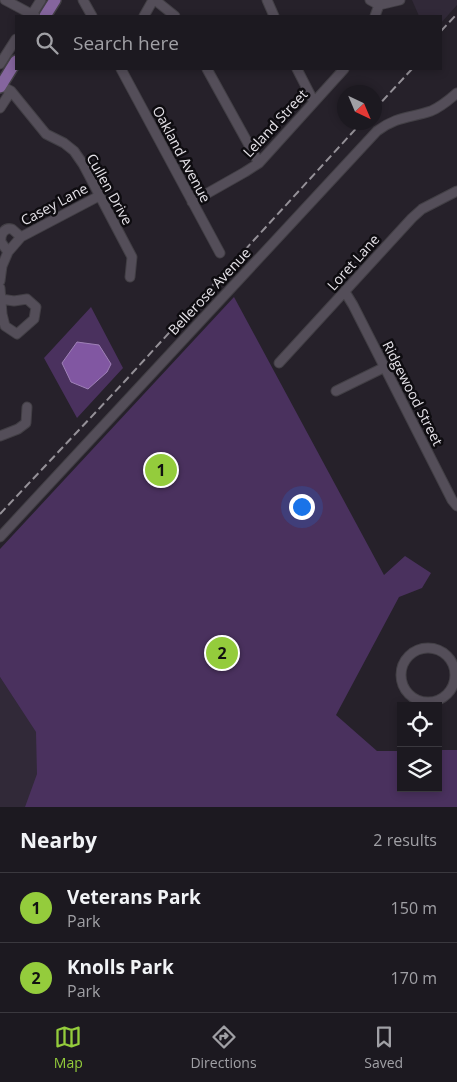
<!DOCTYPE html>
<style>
:root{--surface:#1c1920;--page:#252229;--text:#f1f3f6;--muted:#a0a0a5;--line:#3a383e;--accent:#94cc3c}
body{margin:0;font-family:"Open Sans",sans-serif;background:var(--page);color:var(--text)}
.controls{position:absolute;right:15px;bottom:15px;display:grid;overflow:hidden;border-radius:0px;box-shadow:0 2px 8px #0003}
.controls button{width:45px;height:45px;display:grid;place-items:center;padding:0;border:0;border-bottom:1px solid var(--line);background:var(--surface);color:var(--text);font:25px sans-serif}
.compass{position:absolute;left:337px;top:85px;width:45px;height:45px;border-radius:50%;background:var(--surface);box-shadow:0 2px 8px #0003;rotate:136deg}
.you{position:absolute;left:301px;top:506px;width:18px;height:18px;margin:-12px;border:4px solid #fff;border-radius:50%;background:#1a73e8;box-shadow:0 0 0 8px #1a73e833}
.badge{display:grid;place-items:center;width:32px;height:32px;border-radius:50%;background:var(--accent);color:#111;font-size:16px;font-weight:700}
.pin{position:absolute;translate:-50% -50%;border:2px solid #fff;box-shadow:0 1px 5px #0006}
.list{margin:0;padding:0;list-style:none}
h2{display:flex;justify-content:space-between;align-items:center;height:65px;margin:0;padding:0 20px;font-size:21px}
h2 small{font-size:16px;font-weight:400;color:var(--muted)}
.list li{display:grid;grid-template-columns:32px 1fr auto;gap:15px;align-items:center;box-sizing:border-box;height:70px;padding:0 20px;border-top:1px solid var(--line)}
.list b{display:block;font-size:19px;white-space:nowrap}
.list p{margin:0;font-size:16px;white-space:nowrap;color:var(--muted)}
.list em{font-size:16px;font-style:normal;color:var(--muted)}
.icon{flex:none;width:28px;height:28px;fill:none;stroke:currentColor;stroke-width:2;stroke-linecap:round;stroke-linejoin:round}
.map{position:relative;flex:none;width:457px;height:807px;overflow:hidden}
.search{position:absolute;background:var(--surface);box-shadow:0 2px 8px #0003;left:15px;right:15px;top:15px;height:55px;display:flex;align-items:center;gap:12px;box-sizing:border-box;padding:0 18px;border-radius:0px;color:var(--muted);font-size:19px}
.sheet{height:205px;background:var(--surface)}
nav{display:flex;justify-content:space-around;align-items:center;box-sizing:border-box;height:70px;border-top:1px solid var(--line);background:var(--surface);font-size:14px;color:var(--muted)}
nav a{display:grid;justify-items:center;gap:2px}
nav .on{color:var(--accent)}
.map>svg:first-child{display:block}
.built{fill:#312938}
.green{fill:#4a315e}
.water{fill:#8157a2;stroke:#9f81b7}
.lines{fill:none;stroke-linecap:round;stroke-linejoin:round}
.minor-casing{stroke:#423f45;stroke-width:11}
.major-casing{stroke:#423f45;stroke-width:14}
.minor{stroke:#544e59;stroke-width:9}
.major{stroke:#85659e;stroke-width:11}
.rail{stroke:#959198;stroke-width:2;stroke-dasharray:8 4;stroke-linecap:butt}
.labels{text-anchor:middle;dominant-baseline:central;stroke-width:5;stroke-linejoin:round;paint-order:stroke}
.street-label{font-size:14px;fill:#e5e2e8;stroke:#0e0c10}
</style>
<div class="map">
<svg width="457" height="807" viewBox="0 0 457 807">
<rect width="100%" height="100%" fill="#26212a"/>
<!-- built -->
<path class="built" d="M412 0H457V5L441 23V16H419Z
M0 677 45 745 75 807H0Z"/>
<!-- green -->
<path class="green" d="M234 297 384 575 405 556 431 573 422 588 399 597 336 715 377 751H401V788H438V750H457V807H25L37 774 36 732 0 677V549Z
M91 307 123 368 77 418 44 358Z"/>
<!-- water -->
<path class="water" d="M77 342 99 345 111 364 107 372 88 389 71 382 62 363Z"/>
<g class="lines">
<!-- minor casing -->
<g class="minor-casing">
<path id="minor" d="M5 0 35 16
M83 0 92 16
M155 0 175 16
M267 0 274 16
M370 0 379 5
M379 5 400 0
M31 16 41 0
M144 16 153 0
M375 16 379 5
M0 64 16 39
M121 69 220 253
M207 69 259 163
M297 69 314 102
M0 85 11 91 46 134 64 143 74 151 83 164 132 257 130 277
M0 108 11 91
M192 202 245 172 259 163 344 69
M8 252 1 242C0 235 4 227 12 229L21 237
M0 281 2 266 8 252 21 237 99 196
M0 288 2 314 5 326 17 334 34 319 36 307 27 299 14 301 1 299
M345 292 353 305 452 500 457 506
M279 363 412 218 422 209 457 191
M336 391 385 367
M0 436 18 429 26 423 27 407
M0 537 377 131C397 116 410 118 431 111 441 107 449 100 457 93
M401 675a27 27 0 1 1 54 0a27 27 0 1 1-54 0Z"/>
</g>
<!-- major casing -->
<g class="major-casing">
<path id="major" d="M45 16 55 0
M0 87 16 61"/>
</g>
<!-- minor -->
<use href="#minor" class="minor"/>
<!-- major -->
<use href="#major" class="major"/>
<!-- rail -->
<path class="rail" d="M441 31 457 14
M374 110 412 69
M0 514 125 381 362 122"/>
</g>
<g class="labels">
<!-- street labels -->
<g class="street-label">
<text transform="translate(275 123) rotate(-47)">Leland Street</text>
<text transform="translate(182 154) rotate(62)">Oakland Avenue</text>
<text transform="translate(110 189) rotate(61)">Cullen Drive</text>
<text transform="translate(54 204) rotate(-28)">Casey Lane</text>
<text transform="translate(353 262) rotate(-48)">Loret Lane</text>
<text transform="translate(209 291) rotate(-47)">Bellerose Avenue</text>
<text transform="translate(413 393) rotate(63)">Ridgewood Street</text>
</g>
</g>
</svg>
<div class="controls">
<button><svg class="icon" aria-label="locate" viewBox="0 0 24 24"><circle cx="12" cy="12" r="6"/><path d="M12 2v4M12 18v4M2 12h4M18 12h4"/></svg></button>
<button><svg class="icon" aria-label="layers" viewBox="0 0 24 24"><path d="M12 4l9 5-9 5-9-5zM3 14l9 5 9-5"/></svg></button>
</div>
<svg class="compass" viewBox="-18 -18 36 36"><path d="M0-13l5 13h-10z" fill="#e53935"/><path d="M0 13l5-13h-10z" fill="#a0a0a5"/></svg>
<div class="you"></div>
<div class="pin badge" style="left:161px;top:470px">1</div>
<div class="pin badge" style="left:222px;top:653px">2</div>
<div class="search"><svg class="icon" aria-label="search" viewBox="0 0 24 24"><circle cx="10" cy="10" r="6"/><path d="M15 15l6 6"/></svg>Search here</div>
</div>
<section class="sheet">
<h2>Nearby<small>2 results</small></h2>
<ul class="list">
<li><span class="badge">1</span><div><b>Veterans Park</b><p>Park</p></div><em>150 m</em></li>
<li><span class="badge">2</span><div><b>Knolls Park</b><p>Park</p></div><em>170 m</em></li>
</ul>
</section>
<nav>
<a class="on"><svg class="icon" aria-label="map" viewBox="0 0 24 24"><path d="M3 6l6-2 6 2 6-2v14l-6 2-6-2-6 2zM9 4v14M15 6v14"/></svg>Map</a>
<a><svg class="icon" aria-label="directions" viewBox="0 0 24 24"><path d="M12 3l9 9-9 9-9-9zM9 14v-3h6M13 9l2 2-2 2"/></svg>Directions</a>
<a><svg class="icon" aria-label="saved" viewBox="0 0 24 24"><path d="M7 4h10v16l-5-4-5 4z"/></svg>Saved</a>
</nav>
